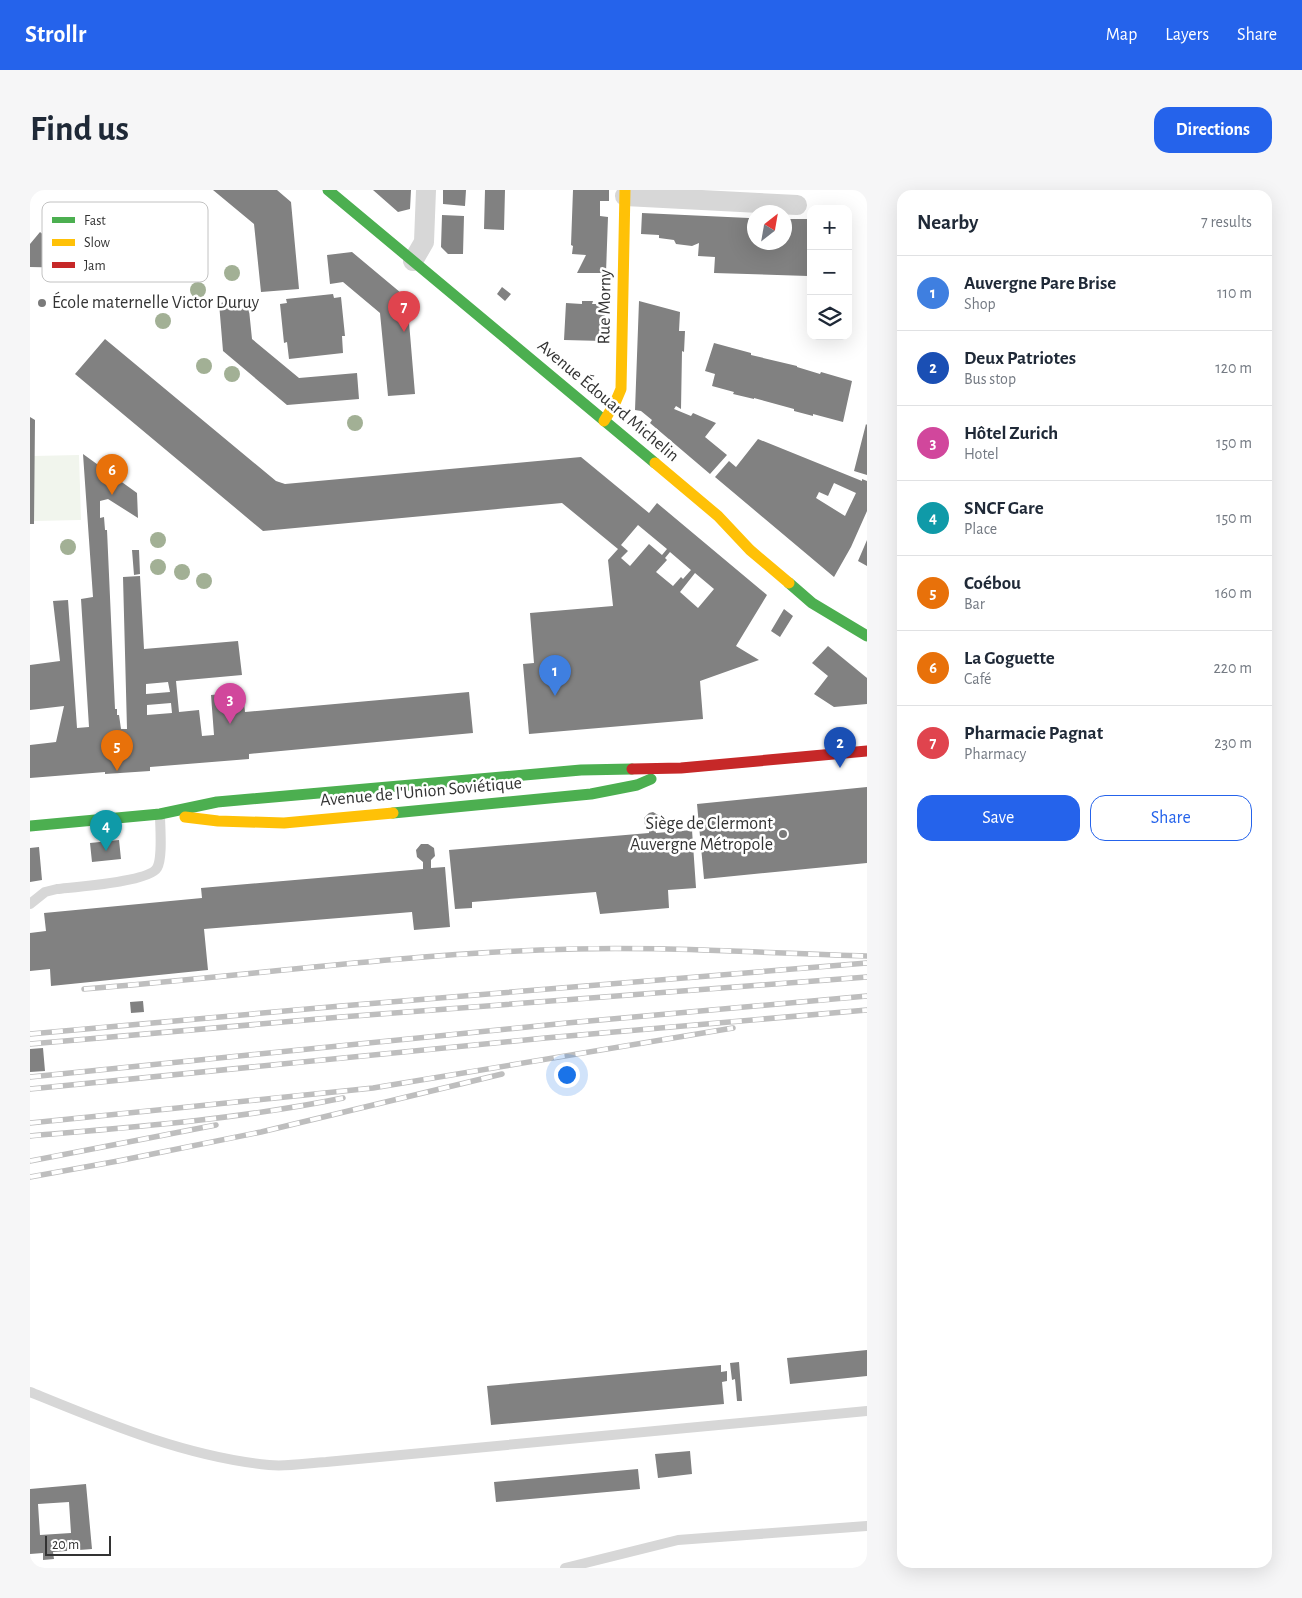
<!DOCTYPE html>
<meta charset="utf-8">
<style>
:root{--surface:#fff;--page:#f6f6f7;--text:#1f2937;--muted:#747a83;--line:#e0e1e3;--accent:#2563eb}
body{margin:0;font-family:"Alegreya Sans",sans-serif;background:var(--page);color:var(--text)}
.controls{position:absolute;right:15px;top:15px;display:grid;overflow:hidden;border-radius:10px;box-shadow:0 5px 20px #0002}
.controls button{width:45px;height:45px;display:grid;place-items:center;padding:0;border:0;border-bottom:1px solid var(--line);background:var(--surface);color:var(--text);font:25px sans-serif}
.compass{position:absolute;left:717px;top:15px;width:45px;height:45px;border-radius:50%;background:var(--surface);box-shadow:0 5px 20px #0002;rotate:31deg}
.scale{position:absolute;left:15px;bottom:12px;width:66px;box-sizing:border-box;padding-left:5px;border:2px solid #333;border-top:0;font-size:14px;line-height:18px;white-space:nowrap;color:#333;-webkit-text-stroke:4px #fff;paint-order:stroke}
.you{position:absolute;left:536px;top:884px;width:18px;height:18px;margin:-12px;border:4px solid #fff;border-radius:50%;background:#1a73e8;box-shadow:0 0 0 8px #1a73e833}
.badge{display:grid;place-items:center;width:32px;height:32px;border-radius:50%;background:var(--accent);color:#fff;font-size:16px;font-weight:700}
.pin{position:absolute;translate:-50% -41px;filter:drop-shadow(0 1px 2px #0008)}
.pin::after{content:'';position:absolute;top:26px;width:18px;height:15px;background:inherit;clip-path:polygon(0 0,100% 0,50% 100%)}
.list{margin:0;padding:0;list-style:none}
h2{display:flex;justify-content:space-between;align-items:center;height:65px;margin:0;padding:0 20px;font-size:21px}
h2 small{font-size:16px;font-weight:400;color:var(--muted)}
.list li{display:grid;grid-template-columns:32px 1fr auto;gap:15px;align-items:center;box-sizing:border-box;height:75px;padding:0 20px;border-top:1px solid var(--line)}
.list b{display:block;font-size:19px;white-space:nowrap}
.list p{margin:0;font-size:16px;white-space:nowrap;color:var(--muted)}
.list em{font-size:16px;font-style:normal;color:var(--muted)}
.actions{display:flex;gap:10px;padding:15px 20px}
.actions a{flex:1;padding:11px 0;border:1px solid var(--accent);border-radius:15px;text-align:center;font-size:18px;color:var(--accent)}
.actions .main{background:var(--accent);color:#fff}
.icon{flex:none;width:28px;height:28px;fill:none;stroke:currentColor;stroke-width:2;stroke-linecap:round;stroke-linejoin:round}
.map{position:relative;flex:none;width:837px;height:1378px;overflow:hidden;border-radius:15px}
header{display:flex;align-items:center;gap:30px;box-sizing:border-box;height:70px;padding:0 25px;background:var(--accent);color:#fff}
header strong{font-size:24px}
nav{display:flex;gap:28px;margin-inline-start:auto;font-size:18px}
.intro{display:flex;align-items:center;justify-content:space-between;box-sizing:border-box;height:120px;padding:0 30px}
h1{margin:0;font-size:35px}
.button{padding:12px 22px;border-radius:15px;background:var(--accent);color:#fff;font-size:18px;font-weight:700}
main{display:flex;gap:30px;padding:0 30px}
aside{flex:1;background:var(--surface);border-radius:15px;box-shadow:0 5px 20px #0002}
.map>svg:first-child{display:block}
.green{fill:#f1f5ed}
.building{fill:#818181;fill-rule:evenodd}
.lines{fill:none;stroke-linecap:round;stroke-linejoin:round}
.lane{stroke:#d7d7d7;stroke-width:10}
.street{stroke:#d7d7d7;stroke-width:20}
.fast{stroke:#4caf50;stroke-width:11}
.slow{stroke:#ffc107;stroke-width:11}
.jam{stroke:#c62828;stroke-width:11}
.rail-casing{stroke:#bebebe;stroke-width:5.5}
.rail{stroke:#fff;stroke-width:4;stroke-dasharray:11;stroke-linecap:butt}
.tree{fill:#a2b095}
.poi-dot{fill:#7a7a7a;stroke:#fff;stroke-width:2}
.labels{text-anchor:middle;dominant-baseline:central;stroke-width:5;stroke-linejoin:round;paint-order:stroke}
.poi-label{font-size:18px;fill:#333;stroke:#fff;text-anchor:start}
.street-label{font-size:18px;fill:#333;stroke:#fff}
.key{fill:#fff;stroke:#c2c2c2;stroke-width:1}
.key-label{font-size:14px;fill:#333}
</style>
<header>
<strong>Strollr</strong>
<nav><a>Map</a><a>Layers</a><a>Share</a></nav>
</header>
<div class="intro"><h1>Find us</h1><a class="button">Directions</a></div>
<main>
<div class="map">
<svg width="837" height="1378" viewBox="0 0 837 1378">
<rect width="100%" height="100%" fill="#fff"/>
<!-- green -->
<path class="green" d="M49 265 51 330 4 331 3 266Z"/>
<!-- building -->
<path class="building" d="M183 0H247L261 12 269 99 231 102 224 34Z
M343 0H381L380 19 368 22Z
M413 0H436L435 16 413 14Z
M455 0H475L474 40 454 39Z
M543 0H579V11H570V26L578 27 576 83H547L556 65 542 64 543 56 541 55Z
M612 23 719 28V30L724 31V52H754V29H781V71H779L778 86 684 83 685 67 668 66 669 53 662 56 646 54 644 50 629 48V45L611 44Z
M412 25 434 26 433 64H418L411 57Z
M10 42 50 75 48 78 0 77V54Z
M322 62 377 108 385 204 358 206 350 123 313 92 300 94 297 65Z
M472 97 481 104 475 111 467 104Z
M303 104 304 108 311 107 315 146H312L313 163 259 169 257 152 254 153 250 114 257 113 256 109Z
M218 110 222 149 269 188 327 183 329 209 257 215 193 161 189 113Z
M552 111H563L562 114H575L574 151 534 150 536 113 552 114Z
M609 111 650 122 649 141H655L654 162 652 161 651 219 646 216 644 219 661 226 663 223 686 233 675 247 697 265 680 284 620 233 622 230 611 221 605 220Z
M75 149 246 291 255 294 551 267 619 323 627 313 737 405 706 456 729 470 670 491 673 529 499 544 493 474 504 473 500 423 583 416 578 370 588 359 532 313 233 341 45 184ZM608 335 637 359 632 365 619 354 600 376 591 368 598 361 591 355ZM640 362 661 380 653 389 651 387 643 396 626 382 637 370 635 368ZM665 383 684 399 668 418 650 402Z
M684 153 721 163V165L767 176V177L790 184 791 182 822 191 813 232 783 224V226L764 221V219L724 208V209L703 204 704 202 682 196 685 184 675 181Z
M0 227 5 230 4 334H0Z
M836 234 837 235V285L824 281Z
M728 249 832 291V289L837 291V321L821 357 804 387 685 287 699 271 706 277ZM804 293 826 303 815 326 786 308 789 302 798 306Z
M53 264 107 303 108 328 78 309 70 311V328L74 327 75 340H77L85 519H87V525H89L91 539H97L93 387 110 386 114 459 208 451 212 485 146 491 149 522 169 520 172 546 184 545 181 505 213 502 215 522 439 502 443 543 219 564V569L120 577V581L75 584V582L0 588V555L26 552 34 516 0 520V475L30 471 23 411 38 410 47 538 59 537 51 409 63 407ZM138 492 140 502 116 504V494ZM141 513 142 523 117 525V515Z
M837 350V376L828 371Z
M102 360H109L110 384 104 385Z
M754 419 763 426 750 447 741 441Z
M798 456 837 488V514L804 517 784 504 798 486 782 473Z
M837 597V673L674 689 667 614Z
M623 622 628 625 631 629 630 635 625 639 626 643 662 640 666 698 638 700 639 718 570 724 566 702 442 712V718L425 719 419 660 619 643V639L615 635 614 628 619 623Z
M89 650 91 669 62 672 60 653Z
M391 654H398L404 658 405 666 401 670V678L415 677 420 737 384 740 382 722 174 739 178 780 21 796 20 779 0 781V743L16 741 14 723 172 708 171 698 393 679V672L387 667 386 660Z
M9 657 12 690 0 692V658Z
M113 811 114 822 101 823 100 812Z
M13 858 15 881 0 882V859Z
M837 1160V1186L760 1194 757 1168Z
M709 1172 712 1211H707L705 1189 702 1190 700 1173Z
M691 1175V1182L697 1181V1191L692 1192 694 1214 461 1235 457 1196Z
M660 1261 662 1284 628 1288 625 1264Z
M608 1279 610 1299 466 1312 464 1292Z
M56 1294 62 1359 23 1362 24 1369 13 1370V1363L0 1364V1299ZM39 1312 41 1343 10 1345 8 1314Z"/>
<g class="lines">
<!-- lane -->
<path class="lane" d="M0 714 15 702 27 699C44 697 119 692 127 678 133 668 130 637 130 625
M0 1202C76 1233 156 1267 239 1275 257 1277 278 1273 296 1272L837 1221
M535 1378 648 1350 837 1336"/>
<!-- street -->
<path class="street" d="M595 6 767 15
M383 71 394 52 396 0"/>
<!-- fast -->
<path class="fast" d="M298 0 625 273
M759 393 782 413 837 446
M363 623 561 604 607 595 621 589
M0 636 130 624 187 612 551 580 602 579"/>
<!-- slow -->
<path class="slow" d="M574 231 585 213 591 199 595 0
M625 273 688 326 720 360 759 393
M155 627 188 631 254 633 363 623"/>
<!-- jam -->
<path class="jam" d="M602 579 651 578 837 561"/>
<!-- rail casing -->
<g class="rail-casing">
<path id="rail" d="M54 799C206 787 357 766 510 760 619 755 728 763 837 766
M0 844 311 816 837 773
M0 854 311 827 837 787
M0 887 537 833 837 806
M0 899 515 848 837 820
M0 933 343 898 703 838
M0 946C105 937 210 929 313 908
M0 971 186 935
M0 987 88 971 231 942 472 884"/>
</g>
<!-- rail -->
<use href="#rail" class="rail"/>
</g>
<!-- trees -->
<g class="tree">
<circle cx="202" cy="83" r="8"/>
<circle cx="168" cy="100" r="8"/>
<circle cx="133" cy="131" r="8"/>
<circle cx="174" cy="176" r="8"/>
<circle cx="202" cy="184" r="8"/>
<circle cx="325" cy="233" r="8"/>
<circle cx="128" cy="350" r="8"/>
<circle cx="38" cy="357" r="8"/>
<circle cx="128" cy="377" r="8"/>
<circle cx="152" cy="382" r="8"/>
<circle cx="174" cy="391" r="8"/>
</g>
<!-- markers -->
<g class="poi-dot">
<circle cx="12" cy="113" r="5"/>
<circle cx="753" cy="644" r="5"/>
</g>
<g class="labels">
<!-- poi labels -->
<g class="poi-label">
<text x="22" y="113">École maternelle Victor Duruy</text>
<text x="743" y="634" text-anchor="end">Siège de Clermont<tspan x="743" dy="21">Auvergne Métropole</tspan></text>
</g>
<!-- street labels -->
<g class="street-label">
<text transform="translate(575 117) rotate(-89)">Rue Morny</text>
<text transform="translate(578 211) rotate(40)">Avenue Édouard Michelin</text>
<text transform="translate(391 602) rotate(-5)">Avenue de l'Union Soviétique</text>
</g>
</g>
<!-- legend -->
<rect x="12" y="12" width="166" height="80" rx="8" class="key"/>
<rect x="22" y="27" width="23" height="6" fill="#4caf50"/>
<rect x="22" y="49" width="23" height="7" fill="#ffc107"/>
<rect x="22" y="72" width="23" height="6" fill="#c62828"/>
<g class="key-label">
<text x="54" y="35">Fast</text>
<text x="54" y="57">Slow</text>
<text x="54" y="80">Jam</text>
</g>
</svg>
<div class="controls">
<button>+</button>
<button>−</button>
<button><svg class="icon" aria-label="layers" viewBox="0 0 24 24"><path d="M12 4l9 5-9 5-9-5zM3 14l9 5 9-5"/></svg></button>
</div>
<svg class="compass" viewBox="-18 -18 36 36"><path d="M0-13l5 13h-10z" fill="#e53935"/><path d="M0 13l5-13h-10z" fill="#747a83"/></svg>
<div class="scale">20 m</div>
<div class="you"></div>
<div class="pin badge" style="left:525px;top:506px;background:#3f7fe0">1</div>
<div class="pin badge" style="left:810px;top:578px;background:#1a4fb4">2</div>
<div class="pin badge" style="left:200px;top:534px;background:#d1479c">3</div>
<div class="pin badge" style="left:76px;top:661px;background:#0f9aa8">4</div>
<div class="pin badge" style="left:87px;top:581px;background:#e8710a">5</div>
<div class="pin badge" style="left:82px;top:305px;background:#e8710a">6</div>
<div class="pin badge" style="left:374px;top:142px;background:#e0444e">7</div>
</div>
<aside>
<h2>Nearby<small>7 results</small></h2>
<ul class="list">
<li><span class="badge" style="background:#3f7fe0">1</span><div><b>Auvergne Pare Brise</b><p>Shop</p></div><em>110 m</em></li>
<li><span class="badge" style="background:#1a4fb4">2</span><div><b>Deux Patriotes</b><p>Bus stop</p></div><em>120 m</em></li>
<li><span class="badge" style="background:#d1479c">3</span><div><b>Hôtel Zurich</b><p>Hotel</p></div><em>150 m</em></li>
<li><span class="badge" style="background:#0f9aa8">4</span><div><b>SNCF Gare</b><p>Place</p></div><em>150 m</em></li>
<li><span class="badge" style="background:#e8710a">5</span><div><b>Coébou</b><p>Bar</p></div><em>160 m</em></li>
<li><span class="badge" style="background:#e8710a">6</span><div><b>La Goguette</b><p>Café</p></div><em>220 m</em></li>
<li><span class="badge" style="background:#e0444e">7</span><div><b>Pharmacie Pagnat</b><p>Pharmacy</p></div><em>230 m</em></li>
</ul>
<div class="actions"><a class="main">Save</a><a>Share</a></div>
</aside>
</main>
